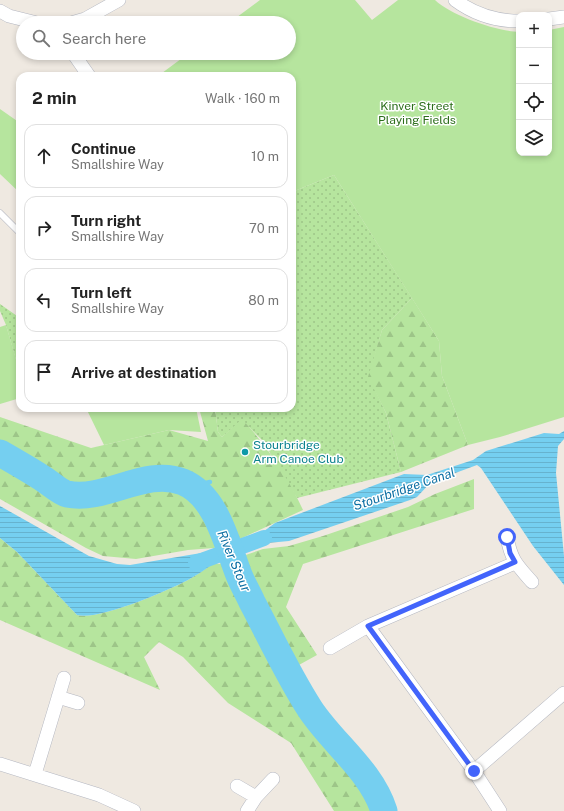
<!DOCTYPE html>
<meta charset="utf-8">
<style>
:root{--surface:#fff;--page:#f2f2f2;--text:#222;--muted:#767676;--line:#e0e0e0}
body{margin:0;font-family:"Public Sans",sans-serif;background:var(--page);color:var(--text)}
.controls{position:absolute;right:12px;top:12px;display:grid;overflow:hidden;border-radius:8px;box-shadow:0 2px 6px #0003}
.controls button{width:36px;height:36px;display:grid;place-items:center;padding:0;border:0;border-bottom:1px solid var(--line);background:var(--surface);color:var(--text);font:20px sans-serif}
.stop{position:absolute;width:12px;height:12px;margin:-9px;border:3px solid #4264fb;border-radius:50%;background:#fff}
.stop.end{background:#4264fb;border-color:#fff;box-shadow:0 1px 4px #0008}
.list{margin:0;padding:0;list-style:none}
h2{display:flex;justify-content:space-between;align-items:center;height:52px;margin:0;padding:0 16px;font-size:17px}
h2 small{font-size:13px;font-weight:400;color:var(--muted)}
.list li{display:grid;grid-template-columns:26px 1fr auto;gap:12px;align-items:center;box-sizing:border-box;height:64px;margin:0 8px 8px;padding:0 8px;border:1px solid var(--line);border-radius:12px}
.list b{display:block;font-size:15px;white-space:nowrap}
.list p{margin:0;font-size:13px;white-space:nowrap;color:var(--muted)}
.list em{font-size:13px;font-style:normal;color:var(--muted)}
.icon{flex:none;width:22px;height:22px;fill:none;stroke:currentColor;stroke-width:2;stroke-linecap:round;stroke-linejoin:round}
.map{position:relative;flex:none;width:564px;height:811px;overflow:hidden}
.search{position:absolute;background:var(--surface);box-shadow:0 2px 6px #0003;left:16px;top:16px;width:280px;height:44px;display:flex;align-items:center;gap:10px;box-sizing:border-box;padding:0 14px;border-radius:22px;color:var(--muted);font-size:15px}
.panel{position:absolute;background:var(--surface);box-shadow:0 2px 6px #0003;left:16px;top:72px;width:280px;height:340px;border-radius:12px}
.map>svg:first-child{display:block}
.grass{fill:url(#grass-dots)}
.forest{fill:url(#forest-firs)}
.park{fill:#b6e59e}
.water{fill:url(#water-rules)}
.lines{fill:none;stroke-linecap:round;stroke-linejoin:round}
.stream{stroke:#75cff0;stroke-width:4.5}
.canal{stroke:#75cff0;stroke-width:16}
.river{stroke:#75cff0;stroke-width:27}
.service-casing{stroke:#b4b7c1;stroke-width:7}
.minor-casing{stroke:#b4b7c1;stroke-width:14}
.service{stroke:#fff;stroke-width:6}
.minor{stroke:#fff;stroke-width:13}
.route{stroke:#4264fb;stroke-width:5}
.culture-dot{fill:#0f9aa8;stroke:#fff;stroke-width:1.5}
.labels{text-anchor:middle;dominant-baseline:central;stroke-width:3;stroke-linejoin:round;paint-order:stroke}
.park-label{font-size:12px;fill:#2c6e1b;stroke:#fff}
.culture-label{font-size:12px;fill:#0d838f;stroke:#fff;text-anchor:start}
.water-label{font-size:13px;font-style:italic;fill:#0d6fa3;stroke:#fff}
</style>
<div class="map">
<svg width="564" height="811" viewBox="0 0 564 811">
<defs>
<pattern id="grass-dots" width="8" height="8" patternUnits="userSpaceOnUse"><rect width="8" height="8" fill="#b6e59e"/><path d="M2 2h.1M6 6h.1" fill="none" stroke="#9dc588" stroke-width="1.8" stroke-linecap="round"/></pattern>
<pattern id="forest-firs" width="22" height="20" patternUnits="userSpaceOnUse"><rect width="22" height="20" fill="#b6e59e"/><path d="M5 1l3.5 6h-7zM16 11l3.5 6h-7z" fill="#9dc588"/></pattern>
<pattern id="water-rules" width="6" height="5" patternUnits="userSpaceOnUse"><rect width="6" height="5" fill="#75cff0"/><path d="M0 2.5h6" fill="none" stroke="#66b2ce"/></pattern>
</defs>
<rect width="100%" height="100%" fill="#efe9e1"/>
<!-- grass -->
<path class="grass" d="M334 175 412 298 382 330 369 377 386 413 401 472 297 498 263 441 242 420 222 437 218 432 215 408H292V192Z
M0 304 20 318V374L6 325 0 311Z"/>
<!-- forest -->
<path class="forest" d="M412 298 439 341 442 376 468 445 401 472 386 413 368 377 382 330Z
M199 408H215L218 432 222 437 242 419C267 446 288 477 303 510L242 538 214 548 188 550 136 559 103 556 86 548 0 499V417L91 448 169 430 208 441Z
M474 479V509L303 564 286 607 317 655 288 671C301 694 314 715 331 736 350 760 374 780 384 811H334L291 743 228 703 183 657 159 642 144 657 160 690 0 620V538L17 552 77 615C98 621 167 591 188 580 197 575 205 569 214 563L219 564 263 549 289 546 323 536 408 507 435 494Z"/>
<!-- park -->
<path class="park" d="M260 0H355L372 20 398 0H435C452 16 496 31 519 32V153H549V30L564 27V417L500 437 468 445 442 376 439 341 334 175 292 192V76H165L162 73 189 53H289V23H229Z
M0 109 20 123V193L0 174Z
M6 325 20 373V398L0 404V327Z
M86 408H196L201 432 169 430 104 445Z"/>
<!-- water -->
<path class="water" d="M564 431V439L558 446 556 473 564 556V585L533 546 481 468 477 465 431 482 417 497 410 500 289 541 245 545 275 523 404 474 427 475 473 460 486 451 544 433 559 434Z
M0 506 89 556 117 564 130 565 207 552 216 555 214 563C206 569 197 575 188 580 167 591 98 621 77 615L17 552 0 538Z"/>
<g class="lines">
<!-- stream -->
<path class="stream" d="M192 486 210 482"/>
<!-- canal -->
<path class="canal" d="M196 563 264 538"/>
<!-- river -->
<path class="river" d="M0 453C14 461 28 469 42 478 49 482 59 492 67 494 106 502 145 467 183 482 217 496 227 545 239 575 243 585 248 593 252 602 271 638 288 675 310 709 333 744 371 770 384 811"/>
<!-- service casing -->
<g class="service-casing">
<path id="service" d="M0 213 20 233"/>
</g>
<!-- minor casing -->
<g class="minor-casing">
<path id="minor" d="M455 0C474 14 495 21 519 21
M0 11 9 16 37 23
M549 19 564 17
M71 23 85 19 119 0
M73 53 89 76
M507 537C511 560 517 565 532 582
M368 626 474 771 500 811
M330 648 368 626 515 563
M58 697 78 703
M0 764 99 795 134 811
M474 771 564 693
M35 774 64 678
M237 786 256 797
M247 811 256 797 273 779"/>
</g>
<!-- service -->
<use href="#service" class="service"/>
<!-- minor -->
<use href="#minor" class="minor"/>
</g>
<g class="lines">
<!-- route -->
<path class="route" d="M474 771 368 626 515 562 510 553 507 537"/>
</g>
<!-- markers -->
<circle class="culture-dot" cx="245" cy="452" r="4"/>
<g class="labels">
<!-- park labels -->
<g class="park-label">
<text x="417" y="106">Kinver Street<tspan x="417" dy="14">Playing Fields</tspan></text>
</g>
<!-- culture labels -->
<g class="culture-label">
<text x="253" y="445">Stourbridge<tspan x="253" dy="14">Arm Canoe Club</tspan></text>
</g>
<!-- water labels -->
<g class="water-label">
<text transform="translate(404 489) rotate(-19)">Stourbridge Canal</text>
<text transform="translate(234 561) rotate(67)">River Stour</text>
</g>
</g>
</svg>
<div class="controls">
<button>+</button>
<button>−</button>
<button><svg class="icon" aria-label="locate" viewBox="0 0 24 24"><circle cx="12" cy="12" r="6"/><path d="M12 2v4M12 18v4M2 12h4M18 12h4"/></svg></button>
<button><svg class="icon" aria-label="layers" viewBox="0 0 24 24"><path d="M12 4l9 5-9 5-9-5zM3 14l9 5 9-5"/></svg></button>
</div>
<div class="stop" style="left:507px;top:537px"></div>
<div class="stop end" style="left:474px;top:771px"></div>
<div class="search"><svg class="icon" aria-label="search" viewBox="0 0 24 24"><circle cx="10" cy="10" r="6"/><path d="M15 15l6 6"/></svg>Search here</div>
<section class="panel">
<h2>2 min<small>Walk · 160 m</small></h2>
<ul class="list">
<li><svg class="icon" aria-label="ahead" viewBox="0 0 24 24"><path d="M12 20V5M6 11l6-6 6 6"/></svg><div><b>Continue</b><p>Smallshire Way</p></div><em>10 m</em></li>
<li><svg class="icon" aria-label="right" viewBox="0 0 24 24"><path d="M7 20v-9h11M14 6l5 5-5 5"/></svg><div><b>Turn right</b><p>Smallshire Way</p></div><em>70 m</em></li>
<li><svg class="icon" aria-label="left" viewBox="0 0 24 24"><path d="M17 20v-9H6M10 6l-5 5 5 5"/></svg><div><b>Turn left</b><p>Smallshire Way</p></div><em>80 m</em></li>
<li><svg class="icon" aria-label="arrive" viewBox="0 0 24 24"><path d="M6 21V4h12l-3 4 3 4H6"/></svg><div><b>Arrive at destination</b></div></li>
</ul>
</section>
</div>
